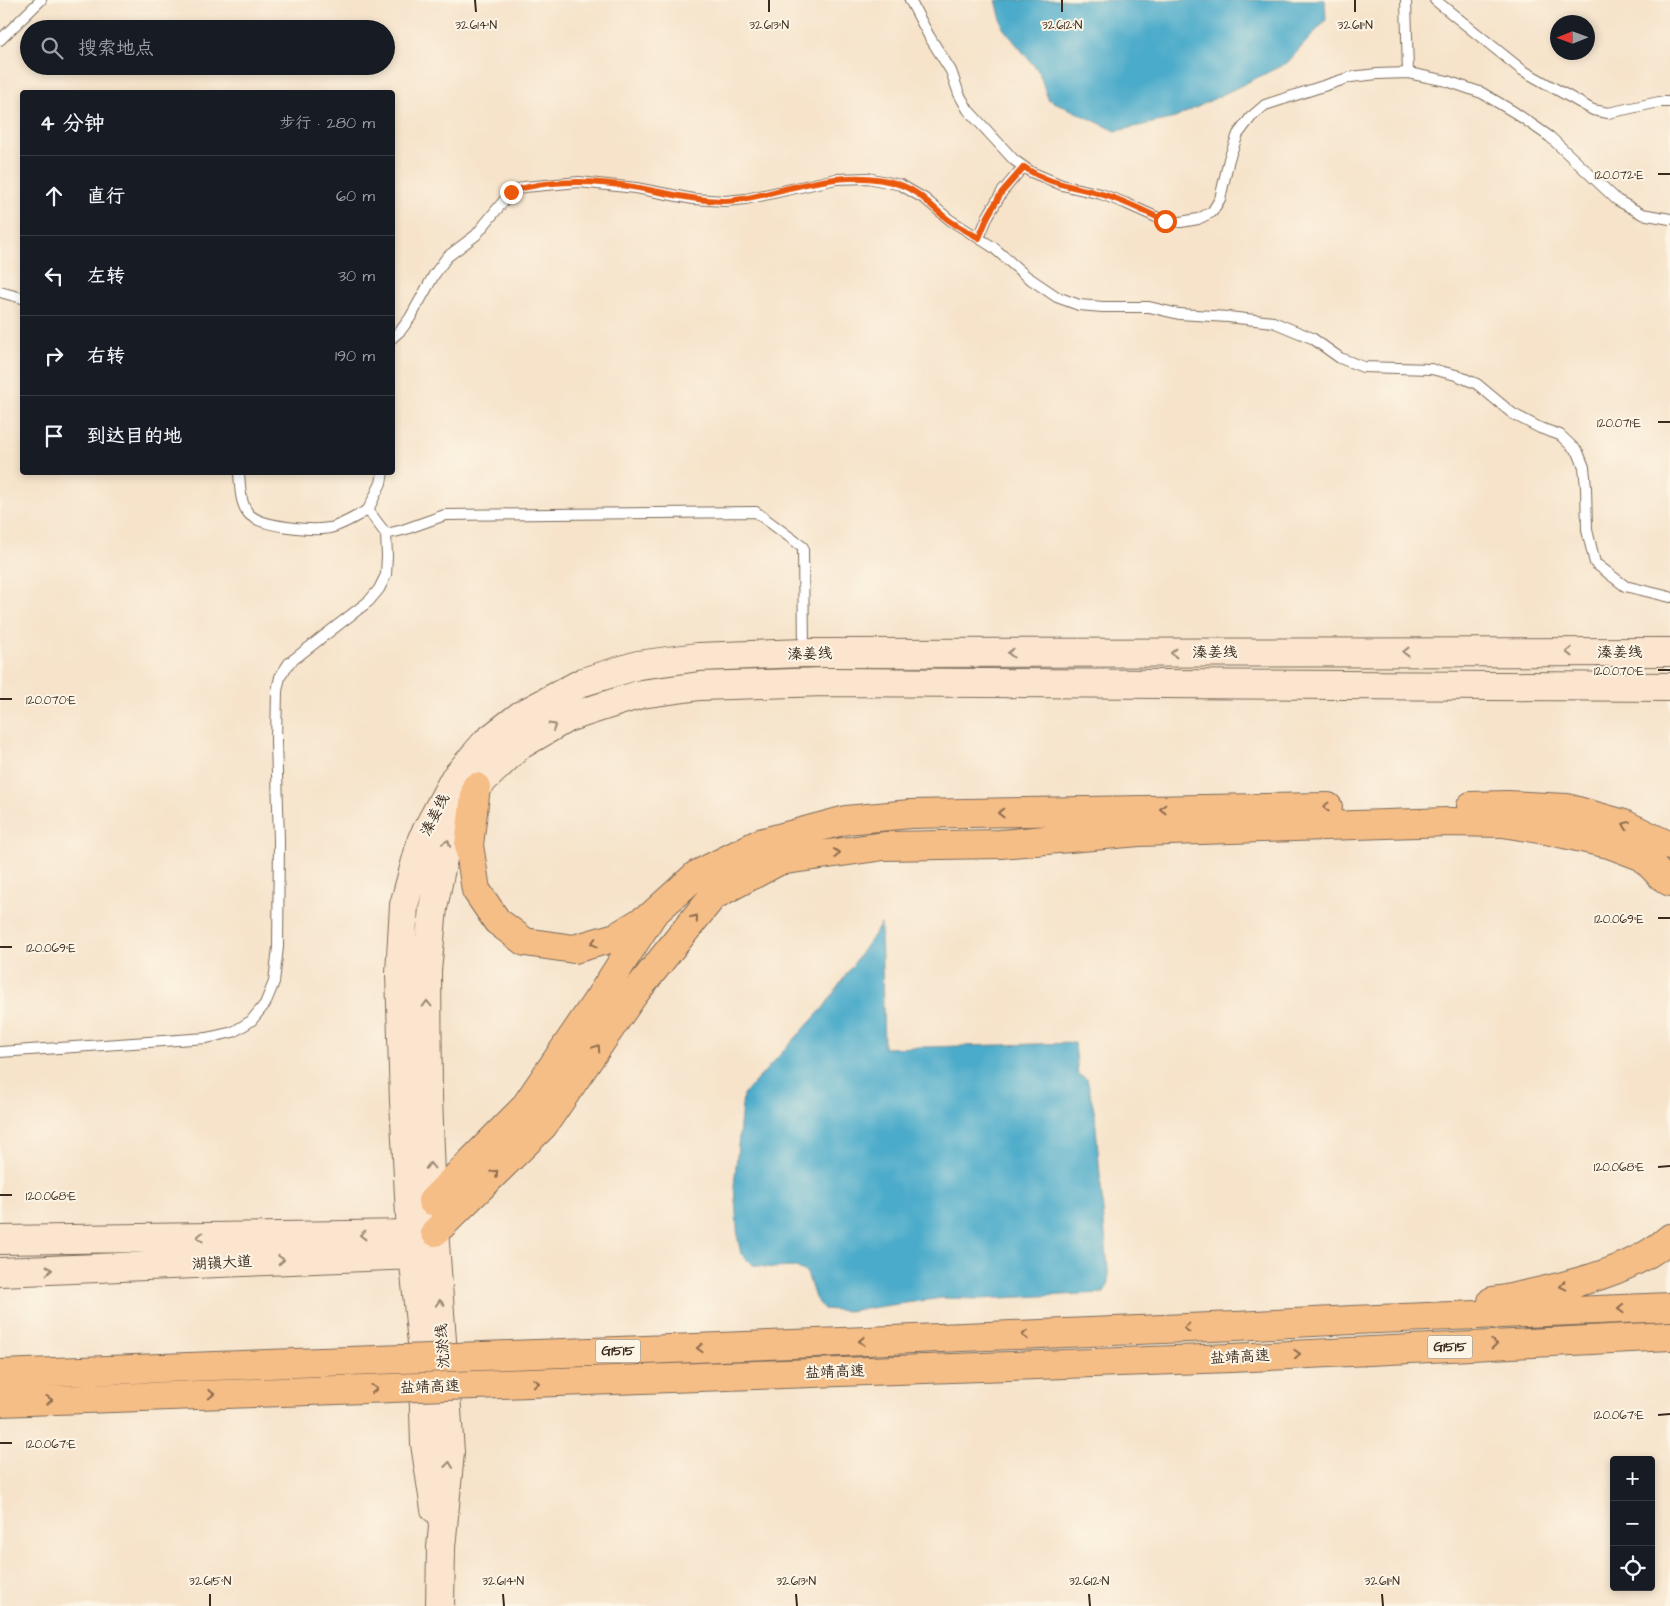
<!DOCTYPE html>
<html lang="zh">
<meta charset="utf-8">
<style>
:root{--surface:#171b24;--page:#242831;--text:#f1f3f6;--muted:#9ea1a6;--line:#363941}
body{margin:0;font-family:"Architects Daughter","LXGW WenKai TC",sans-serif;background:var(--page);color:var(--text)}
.controls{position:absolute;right:15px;bottom:15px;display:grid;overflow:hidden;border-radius:5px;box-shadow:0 2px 8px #0003}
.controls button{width:45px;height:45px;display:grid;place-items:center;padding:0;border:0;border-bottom:1px solid var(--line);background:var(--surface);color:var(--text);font:25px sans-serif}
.compass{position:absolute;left:1550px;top:15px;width:45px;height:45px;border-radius:50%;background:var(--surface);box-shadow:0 2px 8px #0003;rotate:269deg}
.stop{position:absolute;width:15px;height:15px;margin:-11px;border:4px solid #ea580c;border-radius:50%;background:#fff}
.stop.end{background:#ea580c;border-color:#fff;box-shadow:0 1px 5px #0008}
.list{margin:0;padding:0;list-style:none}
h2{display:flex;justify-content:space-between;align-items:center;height:65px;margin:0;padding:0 20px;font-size:21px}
h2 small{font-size:16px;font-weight:400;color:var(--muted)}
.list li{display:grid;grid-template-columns:32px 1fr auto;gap:15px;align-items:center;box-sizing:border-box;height:80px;padding:0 20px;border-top:1px solid var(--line)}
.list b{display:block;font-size:19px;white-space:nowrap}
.list em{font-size:16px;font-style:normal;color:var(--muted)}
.icon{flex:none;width:28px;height:28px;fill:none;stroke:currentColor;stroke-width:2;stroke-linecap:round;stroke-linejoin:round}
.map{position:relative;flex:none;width:1670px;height:1606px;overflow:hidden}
.search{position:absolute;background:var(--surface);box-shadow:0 2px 8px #0003;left:20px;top:20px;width:375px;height:55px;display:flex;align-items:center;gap:12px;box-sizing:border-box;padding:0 18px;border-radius:28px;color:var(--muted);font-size:19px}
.panel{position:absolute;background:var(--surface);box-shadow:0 2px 8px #0003;left:20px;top:90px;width:375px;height:385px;border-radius:5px}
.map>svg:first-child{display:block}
.water{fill:#4babca;stroke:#436a74}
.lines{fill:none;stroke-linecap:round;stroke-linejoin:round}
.service-casing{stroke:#7c6b5a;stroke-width:12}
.secondary-casing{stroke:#7c6b5a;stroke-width:30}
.motorway-casing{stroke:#7c6b5a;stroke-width:30}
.service{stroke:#fff;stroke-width:10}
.secondary{stroke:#fbe5cf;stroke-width:28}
.motorway{stroke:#f6be87;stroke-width:28}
.motorway-bridge-casing{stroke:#7c6b5a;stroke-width:30;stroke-linecap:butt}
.motorway-bridge{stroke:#f6be87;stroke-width:28}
.oneway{stroke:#9b8876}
.oneway2{stroke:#8f6d4d}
.route{stroke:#ea580c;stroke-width:6}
.ticks{fill:none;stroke:#3b2a1e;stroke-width:2}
.labels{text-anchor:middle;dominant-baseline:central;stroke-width:4;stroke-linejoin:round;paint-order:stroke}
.shield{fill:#fcf5e5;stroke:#75675a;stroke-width:1}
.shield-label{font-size:14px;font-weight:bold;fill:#3b2a1e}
.street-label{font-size:15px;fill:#3b2a1e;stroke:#fcf5e5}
.ticks-label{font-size:12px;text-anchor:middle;fill:#3b2a1e;stroke:#fcf5e5;stroke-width:4;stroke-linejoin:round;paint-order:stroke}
</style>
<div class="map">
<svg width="1670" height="1606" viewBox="0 0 1670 1606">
<rect width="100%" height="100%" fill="#fcf5e5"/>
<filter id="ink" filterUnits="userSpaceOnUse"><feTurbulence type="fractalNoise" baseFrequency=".02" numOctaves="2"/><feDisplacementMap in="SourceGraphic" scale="10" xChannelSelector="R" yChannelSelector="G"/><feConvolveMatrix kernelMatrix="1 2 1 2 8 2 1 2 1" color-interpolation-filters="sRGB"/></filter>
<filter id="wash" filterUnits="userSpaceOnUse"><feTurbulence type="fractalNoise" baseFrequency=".0096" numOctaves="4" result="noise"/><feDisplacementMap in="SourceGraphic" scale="20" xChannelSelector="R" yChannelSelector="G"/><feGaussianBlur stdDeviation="1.12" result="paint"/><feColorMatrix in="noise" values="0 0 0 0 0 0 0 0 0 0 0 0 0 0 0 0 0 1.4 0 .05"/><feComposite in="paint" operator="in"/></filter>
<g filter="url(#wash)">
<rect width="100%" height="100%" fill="#f6e3ca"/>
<!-- water -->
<path class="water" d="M996 0H1325L1326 20 1287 63 1175 118 1116 131 1048 99 1039 72 1003 28Z
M881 924 884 1048 1075 1043 1078 1075 1087 1079 1095 1115 1109 1282 1104 1293 979 1299 942 1298 848 1311 824 1309 815 1298 807 1273 796 1267 773 1268 752 1265 741 1254 738 1240 734 1186 743 1095 824 1007Z"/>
</g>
<g filter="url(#ink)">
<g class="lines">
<!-- service casing -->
<g class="service-casing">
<path id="service" d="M910 0 929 36 951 71 959 94 968 110 1014 160 1031 172 1062 185 1101 194 1125 203 1165 221 1181 222 1198 219 1212 212 1220 199 1229 159 1238 134 1251 117 1265 105 1351 77 1377 74 1408 73 1447 81 1482 93 1514 112 1550 137 1617 200 1642 214 1670 219
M1406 0 1408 73
M1435 0 1522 70 1593 110 1608 113 1659 102H1670
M0 40 41 0
M979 238 988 216 1002 192 1023 167
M0 292 22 298
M392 338 401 330 410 318 434 275 447 257 476 235 511 192 524 187 579 182 636 188 693 199 725 201 746 199 836 179 868 178 901 185 925 199 950 220 993 247 1026 276 1057 297 1079 305 1103 307H1149L1179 314 1228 317 1273 322 1312 338 1340 358 1363 367 1431 369 1456 375 1477 384 1513 414 1540 428 1560 435 1578 452 1584 467 1586 487 1587 530 1595 563 1625 586 1670 597
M239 472C240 485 240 503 248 513 259 527 313 531 330 528 343 525 356 516 368 510
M386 534 403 530 445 515 756 512 803 547 804 652
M0 1052 207 1038 233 1032 251 1021 265 1004 274 982 278 947 279 840 276 741 277 691 280 677 289 663 369 601 379 589 386 575 387 556 386 534 368 510 381 483 383 472"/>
</g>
<!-- secondary casing -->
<g class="secondary-casing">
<path id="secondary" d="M0 1240 411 1234
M0 1272 414 1255 425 1243
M435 1509 425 1444 422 1343 411 1234 404 1101 400 973 404 905 422 839 454 779 486 742 521 715 583 682 638 665 698 657 804 653 1670 652
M440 1606 441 1548 450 1452 432 1201 428 1097 427 971 433 908 446 844 476 787 519 746 567 718 641 694 700 686 824 682 1670 687"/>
</g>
<!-- motorway casing -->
<g class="motorway-casing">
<path id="motorway" d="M476 787 469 845 476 890 497 921 525 942 574 949 616 937 647 918
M1471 806 1507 805 1567 808 1624 824 1670 846
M432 1201 524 1108 599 998 653 914 696 875 760 843 846 820 910 814 1328 807
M435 1232 543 1126 634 994 713 896 779 861 884 846 1000 844 1139 832 1448 822 1503 823 1551 831 1609 844 1643 857 1660 875 1670 882
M1492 1301 1506 1299C1560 1287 1628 1275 1670 1238
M1236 1326 1353 1320 1670 1307
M1231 1358 1670 1336"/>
</g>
<!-- service -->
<use href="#service" class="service"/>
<!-- secondary -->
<use href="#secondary" class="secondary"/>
<!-- motorway -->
<use href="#motorway" class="motorway"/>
<!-- motorway-bridge casing -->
<g class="motorway-bridge-casing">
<path id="motorway-bridge" d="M0 1374 644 1350 1236 1326
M0 1402 1231 1358"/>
</g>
<!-- motorway-bridge -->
<use href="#motorway-bridge" class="motorway-bridge"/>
</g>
<!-- one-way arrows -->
<defs><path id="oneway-chevron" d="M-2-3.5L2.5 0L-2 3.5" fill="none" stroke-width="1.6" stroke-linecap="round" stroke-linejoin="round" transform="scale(1.25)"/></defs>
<g class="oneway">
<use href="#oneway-chevron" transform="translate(1406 652) rotate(180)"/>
<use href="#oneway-chevron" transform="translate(1569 652) rotate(180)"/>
<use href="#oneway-chevron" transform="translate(1011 653) rotate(180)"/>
<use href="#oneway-chevron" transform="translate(1174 653) rotate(180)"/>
<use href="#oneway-chevron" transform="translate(553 726) rotate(-31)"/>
<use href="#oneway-chevron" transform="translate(447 843) rotate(-69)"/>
<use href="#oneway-chevron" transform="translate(427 1004) rotate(-91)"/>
<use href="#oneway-chevron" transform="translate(430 1166) rotate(-92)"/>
<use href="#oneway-chevron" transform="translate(363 1235) rotate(179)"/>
<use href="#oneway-chevron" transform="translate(200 1237) rotate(179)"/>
<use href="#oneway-chevron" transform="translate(281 1260) rotate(-2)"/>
<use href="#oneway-chevron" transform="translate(49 1270) rotate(-3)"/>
<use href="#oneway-chevron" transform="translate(440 1303) rotate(-94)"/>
<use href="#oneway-chevron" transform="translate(449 1465) rotate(-84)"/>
</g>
<g class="oneway2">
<use href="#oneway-chevron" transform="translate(1326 807) rotate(179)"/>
<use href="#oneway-chevron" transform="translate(1163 809) rotate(179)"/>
<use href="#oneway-chevron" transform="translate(1001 813) rotate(179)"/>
<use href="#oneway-chevron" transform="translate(1626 825) rotate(-158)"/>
<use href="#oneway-chevron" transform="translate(837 853) rotate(-8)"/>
<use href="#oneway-chevron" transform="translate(695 918) rotate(-51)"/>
<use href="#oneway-chevron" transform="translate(594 943) rotate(165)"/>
<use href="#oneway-chevron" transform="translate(597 1048) rotate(-56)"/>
<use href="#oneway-chevron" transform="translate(495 1173) rotate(-45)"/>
<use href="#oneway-chevron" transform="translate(1563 1286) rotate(167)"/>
<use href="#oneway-chevron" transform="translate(1621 1309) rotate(178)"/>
<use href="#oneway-chevron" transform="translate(1187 1328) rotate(178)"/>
<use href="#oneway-chevron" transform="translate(1025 1335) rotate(178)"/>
<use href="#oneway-chevron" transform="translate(862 1341) rotate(178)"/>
<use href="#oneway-chevron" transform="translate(1494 1344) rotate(-3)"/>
<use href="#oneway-chevron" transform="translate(700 1348) rotate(178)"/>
<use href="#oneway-chevron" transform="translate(1297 1354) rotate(-3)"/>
<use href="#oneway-chevron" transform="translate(536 1383) rotate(-2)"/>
<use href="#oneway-chevron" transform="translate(374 1389) rotate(-2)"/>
<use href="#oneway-chevron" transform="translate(211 1394) rotate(-2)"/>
<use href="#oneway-chevron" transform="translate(49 1400) rotate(-2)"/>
</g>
</g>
<g class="lines" filter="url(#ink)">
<!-- route -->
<path class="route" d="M511 192C548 178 600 181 639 188 667 193 696 201 725 201 744 200 762 195 781 190 820 180 862 171 901 185 921 192 933 209 950 221 959 227 969 232 979 238L988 216 1002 192 1024 167C1048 184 1073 186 1101 194 1123 200 1144 211 1165 221"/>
</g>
<!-- ticks -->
<path class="ticks" d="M475 0 476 12M769 0V12M1062 0V12M1355 0V12M1658 174H1670M1658 422H1670M1658 670H1670M0 699H12M1658 918H1670M0 947H12M1658 1167 1670 1166M0 1195H12M1658 1415 1670 1414M0 1443H12M210 1594V1606M503 1594 504 1606M796 1594 797 1606M1089 1594 1090 1606M1382 1594 1383 1606"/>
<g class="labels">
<!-- shield labels -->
<g class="shield">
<rect x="1427.5" y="1335.5" width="45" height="23" rx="4"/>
<rect x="595.5" y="1339.5" width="45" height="23" rx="4"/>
</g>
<g class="shield-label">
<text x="1450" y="1347">G1515</text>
<text x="618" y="1351">G1515</text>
</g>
<!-- street labels -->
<g class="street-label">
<text x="1215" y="652">溱姜线</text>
<text x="1620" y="652">溱姜线</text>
<text transform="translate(810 654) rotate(-1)">溱姜线</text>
<text transform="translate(435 815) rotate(-63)">溱姜线</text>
<text transform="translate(222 1263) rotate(-3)">湖镇大道</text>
<text transform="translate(443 1346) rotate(-94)">沈淤线</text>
<text transform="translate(1240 1357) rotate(-3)">盐靖高速</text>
<text transform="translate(835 1372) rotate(-2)">盐靖高速</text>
<text transform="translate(430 1387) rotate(-2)">盐靖高速</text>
</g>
</g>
<g class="ticks-label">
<text x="476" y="29">32.614°N</text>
<text x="769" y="29">32.613°N</text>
<text x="1062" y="29">32.612°N</text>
<text x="1355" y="29">32.611°N</text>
<text x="1619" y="179">120.072°E</text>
<text x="1619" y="427">120.071°E</text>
<text x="1619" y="675">120.070°E</text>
<text x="51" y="704">120.070°E</text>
<text x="1619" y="923">120.069°E</text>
<text x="51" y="952">120.069°E</text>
<text x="1619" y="1171">120.068°E</text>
<text x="51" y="1200">120.068°E</text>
<text x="1619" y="1419">120.067°E</text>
<text x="51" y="1448">120.067°E</text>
<text x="210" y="1585">32.615°N</text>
<text x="503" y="1585">32.614°N</text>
<text x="796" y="1585">32.613°N</text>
<text x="1089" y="1585">32.612°N</text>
<text x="1382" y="1585">32.611°N</text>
</g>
</svg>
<div class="controls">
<button>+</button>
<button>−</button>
<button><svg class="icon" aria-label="locate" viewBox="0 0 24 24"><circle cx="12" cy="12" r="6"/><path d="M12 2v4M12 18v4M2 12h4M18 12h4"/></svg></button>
</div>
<svg class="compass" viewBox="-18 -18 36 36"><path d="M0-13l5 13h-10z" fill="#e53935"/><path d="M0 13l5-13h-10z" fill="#9ea1a6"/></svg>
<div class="stop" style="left:1165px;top:221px"></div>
<div class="stop end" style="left:511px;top:192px"></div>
<div class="search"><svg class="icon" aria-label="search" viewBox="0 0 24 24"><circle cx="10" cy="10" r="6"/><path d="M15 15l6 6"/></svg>搜索地点</div>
<section class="panel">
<h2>4 分钟<small>步行 · 280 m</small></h2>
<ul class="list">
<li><svg class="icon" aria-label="ahead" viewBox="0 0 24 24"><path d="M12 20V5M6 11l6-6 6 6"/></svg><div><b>直行</b></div><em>60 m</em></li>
<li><svg class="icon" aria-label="left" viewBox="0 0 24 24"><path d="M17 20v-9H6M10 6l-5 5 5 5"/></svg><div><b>左转</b></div><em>30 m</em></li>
<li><svg class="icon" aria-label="right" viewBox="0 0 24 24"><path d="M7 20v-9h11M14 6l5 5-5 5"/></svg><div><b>右转</b></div><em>190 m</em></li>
<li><svg class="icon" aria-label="arrive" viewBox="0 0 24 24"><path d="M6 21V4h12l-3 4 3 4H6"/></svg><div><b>到达目的地</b></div></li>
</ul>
</section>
</div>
